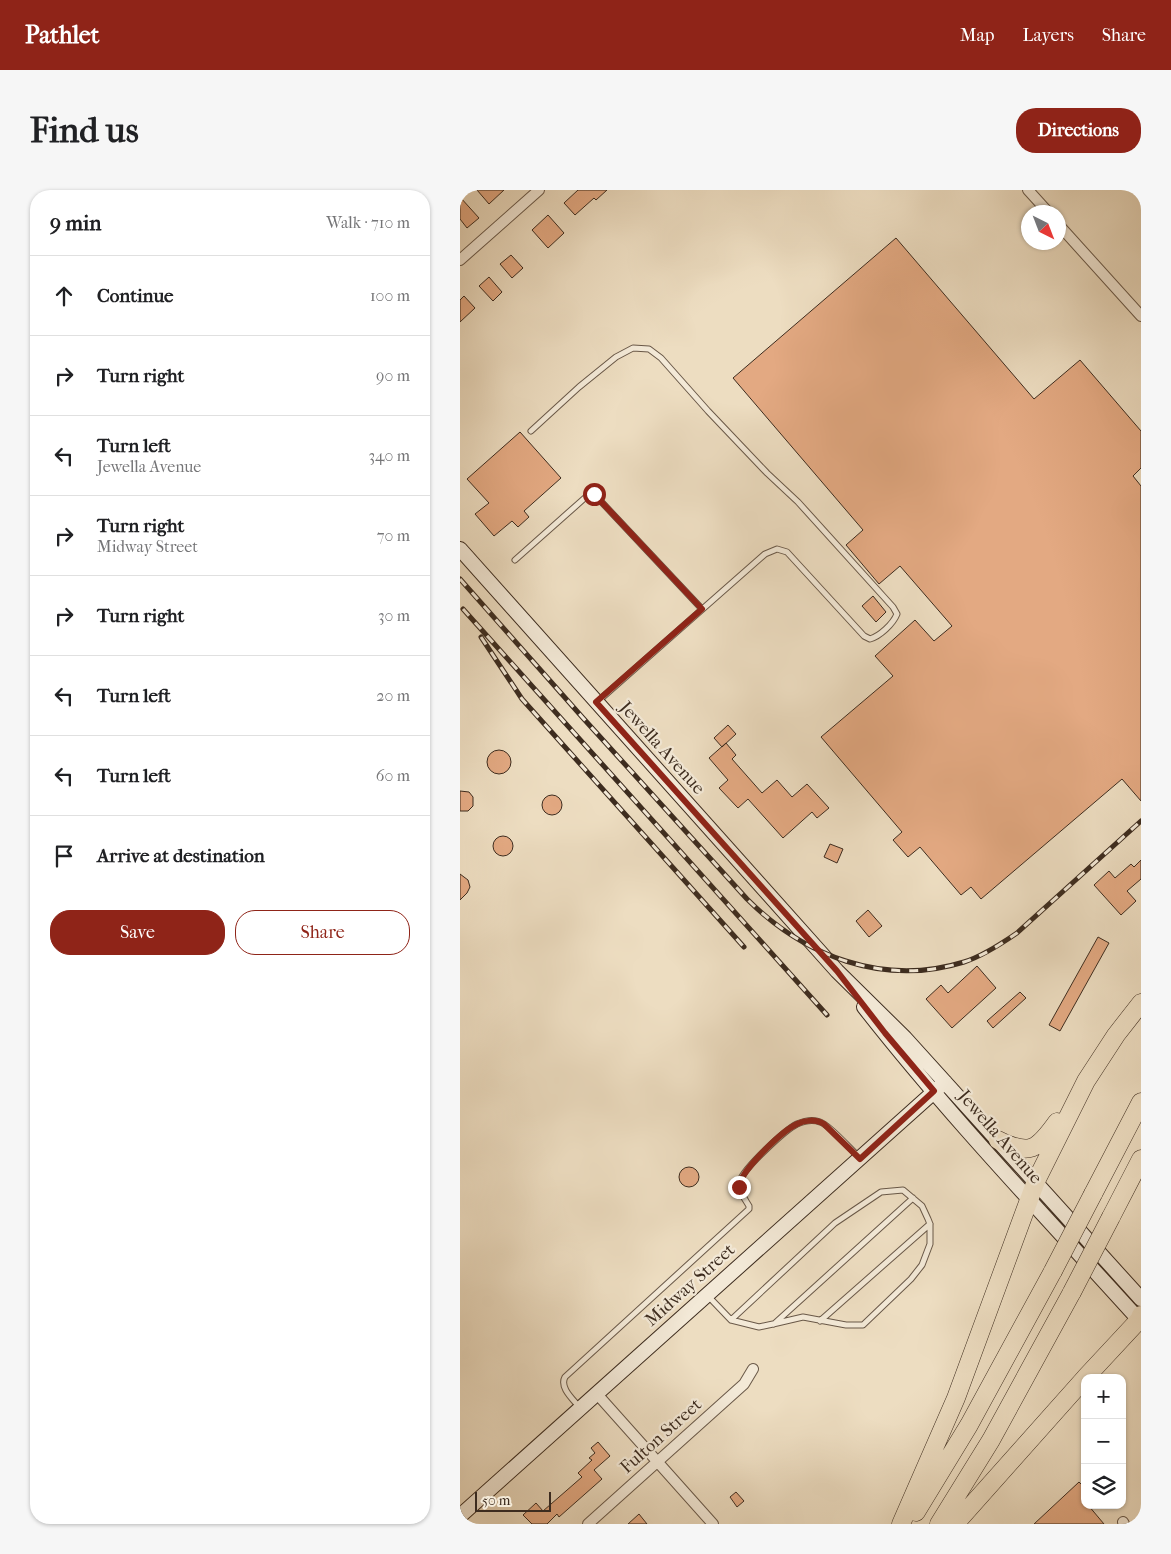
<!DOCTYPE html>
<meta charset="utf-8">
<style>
:root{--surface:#fff;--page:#f6f6f6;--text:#202124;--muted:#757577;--line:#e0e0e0;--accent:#8f2418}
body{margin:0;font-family:"IM FELL French Canon",serif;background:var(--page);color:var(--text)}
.controls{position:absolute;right:15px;bottom:15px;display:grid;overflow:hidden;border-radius:10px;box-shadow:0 1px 4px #0004}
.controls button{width:45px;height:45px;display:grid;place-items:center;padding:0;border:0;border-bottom:1px solid var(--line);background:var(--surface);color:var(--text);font:25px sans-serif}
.compass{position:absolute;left:561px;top:15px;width:45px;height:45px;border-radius:50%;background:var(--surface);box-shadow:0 1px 4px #0004;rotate:138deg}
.scale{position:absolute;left:15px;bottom:12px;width:76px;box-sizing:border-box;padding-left:5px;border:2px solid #3d2c1f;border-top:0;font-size:14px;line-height:18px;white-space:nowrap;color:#3d2c1f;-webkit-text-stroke:4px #f3e9d7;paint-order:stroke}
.stop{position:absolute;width:15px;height:15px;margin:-11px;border:4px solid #8f2418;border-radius:50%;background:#fff}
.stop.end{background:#8f2418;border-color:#fff;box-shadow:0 1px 5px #0008}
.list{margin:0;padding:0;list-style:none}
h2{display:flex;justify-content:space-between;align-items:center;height:65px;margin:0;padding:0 20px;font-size:21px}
h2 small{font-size:16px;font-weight:400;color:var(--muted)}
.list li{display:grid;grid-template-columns:32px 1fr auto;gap:15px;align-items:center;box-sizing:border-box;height:80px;padding:0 20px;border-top:1px solid var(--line)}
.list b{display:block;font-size:19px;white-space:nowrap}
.list p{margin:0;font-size:16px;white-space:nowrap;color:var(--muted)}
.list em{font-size:16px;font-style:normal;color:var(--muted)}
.actions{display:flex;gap:10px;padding:15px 20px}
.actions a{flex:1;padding:11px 0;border:1px solid var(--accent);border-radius:20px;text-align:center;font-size:18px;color:var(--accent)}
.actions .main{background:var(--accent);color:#fff}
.icon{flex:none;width:28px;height:28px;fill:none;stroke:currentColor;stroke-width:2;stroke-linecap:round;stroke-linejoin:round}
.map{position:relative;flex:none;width:681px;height:1334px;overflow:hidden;border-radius:20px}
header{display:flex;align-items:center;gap:30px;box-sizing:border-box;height:70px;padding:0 25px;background:var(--accent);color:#fff}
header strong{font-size:24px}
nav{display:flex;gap:28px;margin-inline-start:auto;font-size:18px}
.intro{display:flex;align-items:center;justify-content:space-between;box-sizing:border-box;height:120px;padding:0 30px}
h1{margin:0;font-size:35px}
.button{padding:12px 22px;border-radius:20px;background:var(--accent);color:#fff;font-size:18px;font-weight:700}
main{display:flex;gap:30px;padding:0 30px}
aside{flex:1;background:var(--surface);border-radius:20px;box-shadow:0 1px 4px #0004}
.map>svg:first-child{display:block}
.building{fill:#e3a982;stroke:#3d2c1f}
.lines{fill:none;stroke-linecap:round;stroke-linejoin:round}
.lane-casing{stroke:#695848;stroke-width:7}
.street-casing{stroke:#695848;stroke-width:12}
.secondary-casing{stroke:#3d2c1f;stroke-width:16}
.highway-casing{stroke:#3d2c1f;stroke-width:19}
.lane{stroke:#f3e9d7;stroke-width:5}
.street{stroke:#f3e9d7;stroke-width:10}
.secondary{stroke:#f3e9d7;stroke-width:14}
.highway{stroke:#edddc1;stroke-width:18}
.rail-casing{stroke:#3d2c1f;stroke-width:5}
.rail{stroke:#f3e9d7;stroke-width:3;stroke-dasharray:9;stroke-linecap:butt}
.highway-bridge-casing{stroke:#3d2c1f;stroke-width:19;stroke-linecap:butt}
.highway-bridge{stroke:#edddc1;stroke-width:18}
.route{stroke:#8f2418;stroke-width:6}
.labels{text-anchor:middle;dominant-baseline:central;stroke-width:4.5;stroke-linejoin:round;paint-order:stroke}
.street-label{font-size:18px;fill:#3d2c1f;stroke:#f3e9d7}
</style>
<header>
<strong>Pathlet</strong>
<nav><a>Map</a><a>Layers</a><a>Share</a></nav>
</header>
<div class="intro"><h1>Find us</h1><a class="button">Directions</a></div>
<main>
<aside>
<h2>9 min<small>Walk · 710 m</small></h2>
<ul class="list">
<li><svg class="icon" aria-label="ahead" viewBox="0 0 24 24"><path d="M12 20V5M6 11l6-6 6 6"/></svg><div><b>Continue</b></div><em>100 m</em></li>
<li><svg class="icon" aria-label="right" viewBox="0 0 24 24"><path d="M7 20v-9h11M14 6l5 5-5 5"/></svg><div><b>Turn right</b></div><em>90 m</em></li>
<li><svg class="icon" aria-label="left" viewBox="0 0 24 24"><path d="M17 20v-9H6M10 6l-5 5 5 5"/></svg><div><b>Turn left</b><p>Jewella Avenue</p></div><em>340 m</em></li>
<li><svg class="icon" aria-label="right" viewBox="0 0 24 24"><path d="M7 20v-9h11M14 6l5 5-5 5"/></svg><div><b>Turn right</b><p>Midway Street</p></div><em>70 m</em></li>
<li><svg class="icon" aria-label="right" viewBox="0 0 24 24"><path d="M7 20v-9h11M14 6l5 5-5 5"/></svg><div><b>Turn right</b></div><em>30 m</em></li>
<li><svg class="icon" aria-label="left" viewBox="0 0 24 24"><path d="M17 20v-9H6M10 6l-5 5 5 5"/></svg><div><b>Turn left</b></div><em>20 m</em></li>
<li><svg class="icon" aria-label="left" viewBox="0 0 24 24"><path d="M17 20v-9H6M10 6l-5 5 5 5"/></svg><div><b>Turn left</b></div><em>60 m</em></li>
<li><svg class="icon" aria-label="arrive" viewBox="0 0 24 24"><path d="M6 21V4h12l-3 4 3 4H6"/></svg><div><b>Arrive at destination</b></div></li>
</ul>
<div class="actions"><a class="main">Save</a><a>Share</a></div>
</aside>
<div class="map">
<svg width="681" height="1334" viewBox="0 0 681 1334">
<rect width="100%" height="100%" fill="#edddc1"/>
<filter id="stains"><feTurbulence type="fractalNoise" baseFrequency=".004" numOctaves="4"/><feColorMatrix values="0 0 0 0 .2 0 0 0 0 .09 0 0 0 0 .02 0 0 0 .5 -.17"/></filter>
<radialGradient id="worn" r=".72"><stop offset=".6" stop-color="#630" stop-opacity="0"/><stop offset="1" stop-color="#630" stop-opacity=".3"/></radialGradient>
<!-- building -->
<path class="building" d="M17 0H44L29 14Z
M118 0H147L136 10 134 8 115 25 104 13Z
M0 7 19 28 7 38 0 29Z
M88 25 104 43 88 58 72 40Z
M436 48 574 209 620 170 681 241V278L673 286 681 296V611L662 589 521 709 511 697 501 705 460 657 448 667 433 650 442 642 361 547 433 486 415 466 455 430 474 451 492 436 440 376 419 394 386 355 403 340 273 188Z
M51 65 63 78 52 88 40 74Z
M29 87 42 102 33 111 19 96Z
M4 106 15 118 0 132V110Z
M60 242 101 288 64 321 69 327 58 337 52 331 34 346 15 324 29 313 7 289Z
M413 406 426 422 416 432 402 416Z
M268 535 276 544 262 557 254 548Z
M266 553 276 565 272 569 302 603 317 590 332 607 347 594 369 618 357 628 352 622 323 648 288 609 278 618 259 598 268 590 249 568Z
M27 572a12 12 0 1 1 24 0a12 12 0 1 1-24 0Z
M0 601 9 602 13 607V616L8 621H0Z
M82 615a10 10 0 1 1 20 0a10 10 0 1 1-20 0Z
M33 656a10 10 0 1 1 20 0a10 10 0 1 1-20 0Z
M370 654 383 659 377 673 364 667Z
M681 670V689L667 701 676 711 661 725 634 695 649 681 655 688 671 674 674 677Z
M0 684 8 690 10 697 7 703 0 710Z
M408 720 422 736 409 747 396 731Z
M638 747 649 753 600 841 589 835Z
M517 776 536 798 492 838 466 809 481 795 488 803Z
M560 802 566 808 533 838 527 831Z
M219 987a10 10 0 1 1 20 0a10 10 0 1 1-20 0Z
M138 1252 150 1266 134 1280 142 1289 99 1327 97 1324 87 1334H72L63 1325 76 1313 83 1321 122 1287 118 1283 132 1270 129 1268 135 1263 131 1258Z
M619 1292 625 1298V1315H628L644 1334H574Z
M276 1302 284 1311 277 1317 270 1307Z
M179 1324 187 1334H168Z"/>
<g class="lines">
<!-- lane casing -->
<g class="lane-casing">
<path id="lane" d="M71 241 119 197 156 167 173 158 189 159 201 168 248 221 307 283 338 312 433 417 437 424C433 434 420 446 410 449L404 446 327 362 317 359 305 364 137 512
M55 370 127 306 134 304 242 419
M248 1106 271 1130 299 1137 313 1134 343 1127 386 1135H403L451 1089 462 1075 470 1054V1034L468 1029 462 1016 443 1000 421 1002 375 1033 271 1130
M360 1131 470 1034
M314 1134 453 1008
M120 1218C114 1210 99 1198 105 1187L289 1019V1016C285 1009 277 999 280 991 284 978 325 940 337 934 344 931 353 929 360 932 370 935 391 960 400 968"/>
</g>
<!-- street casing -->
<g class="street-casing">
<path id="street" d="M568 0 588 22
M598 34 681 126
M0 70 79 0
M137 1204 253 1334
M663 1332 664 1334
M128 1334 284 1194 293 1179"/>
</g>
<!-- secondary casing -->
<g class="secondary-casing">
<path id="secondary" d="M0 359 377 781 445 848 681 1109
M404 817C490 927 588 1029 681 1132
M0 1326 485 892"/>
</g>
<!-- highway casing -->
<g class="highway-casing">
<path id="highway" d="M538 950C570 966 577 960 597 932
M633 1004 681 912
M651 1027 681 969
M625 1188 679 1130 681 1125
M456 1322 509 1235 593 1081
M441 1334 496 1208 576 991 626 891 656 845 681 813
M479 1334 531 1250 612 1102
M495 1334 625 1188"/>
</g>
<!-- lane -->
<use href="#lane" class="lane"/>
<!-- street -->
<use href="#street" class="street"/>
<!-- secondary -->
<use href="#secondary" class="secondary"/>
<!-- highway -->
<use href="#highway" class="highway"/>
<!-- rail casing -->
<g class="rail-casing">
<path id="rail" d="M0 389 123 528 287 709C344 766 423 797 504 772 523 766 541 754 557 743L681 631
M3 419 367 825
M21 447 62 509 284 757"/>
</g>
<!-- rail -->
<use href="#rail" class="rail"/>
<!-- highway-bridge casing -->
<g class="highway-bridge-casing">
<path id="highway-bridge" d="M593 1081 633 1004
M612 1102 651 1027"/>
</g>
<!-- highway-bridge -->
<use href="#highway-bridge" class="highway-bridge"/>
</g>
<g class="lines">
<!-- route -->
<path class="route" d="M134 304 242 419 136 512 377 781 425 843 474 901 400 969 364 934C356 929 345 930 337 934 322 941 280 981 279 997"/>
</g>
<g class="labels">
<!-- street labels -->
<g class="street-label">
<text transform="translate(202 558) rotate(48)">Jewella Avenue</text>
<text transform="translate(540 947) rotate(49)">Jewella Avenue</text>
<text transform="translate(230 1095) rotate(-42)">Midway Street</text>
<text transform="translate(201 1246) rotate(-42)">Fulton Street</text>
</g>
</g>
<rect width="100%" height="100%" filter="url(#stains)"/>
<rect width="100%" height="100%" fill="url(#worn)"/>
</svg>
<div class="controls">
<button>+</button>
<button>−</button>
<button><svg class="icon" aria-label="layers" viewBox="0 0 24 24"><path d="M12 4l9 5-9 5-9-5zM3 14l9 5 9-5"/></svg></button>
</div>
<svg class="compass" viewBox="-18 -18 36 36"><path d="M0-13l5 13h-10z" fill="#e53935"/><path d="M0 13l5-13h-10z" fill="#757577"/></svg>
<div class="scale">50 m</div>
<div class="stop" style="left:134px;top:304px"></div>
<div class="stop end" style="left:279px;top:997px"></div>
</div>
</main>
